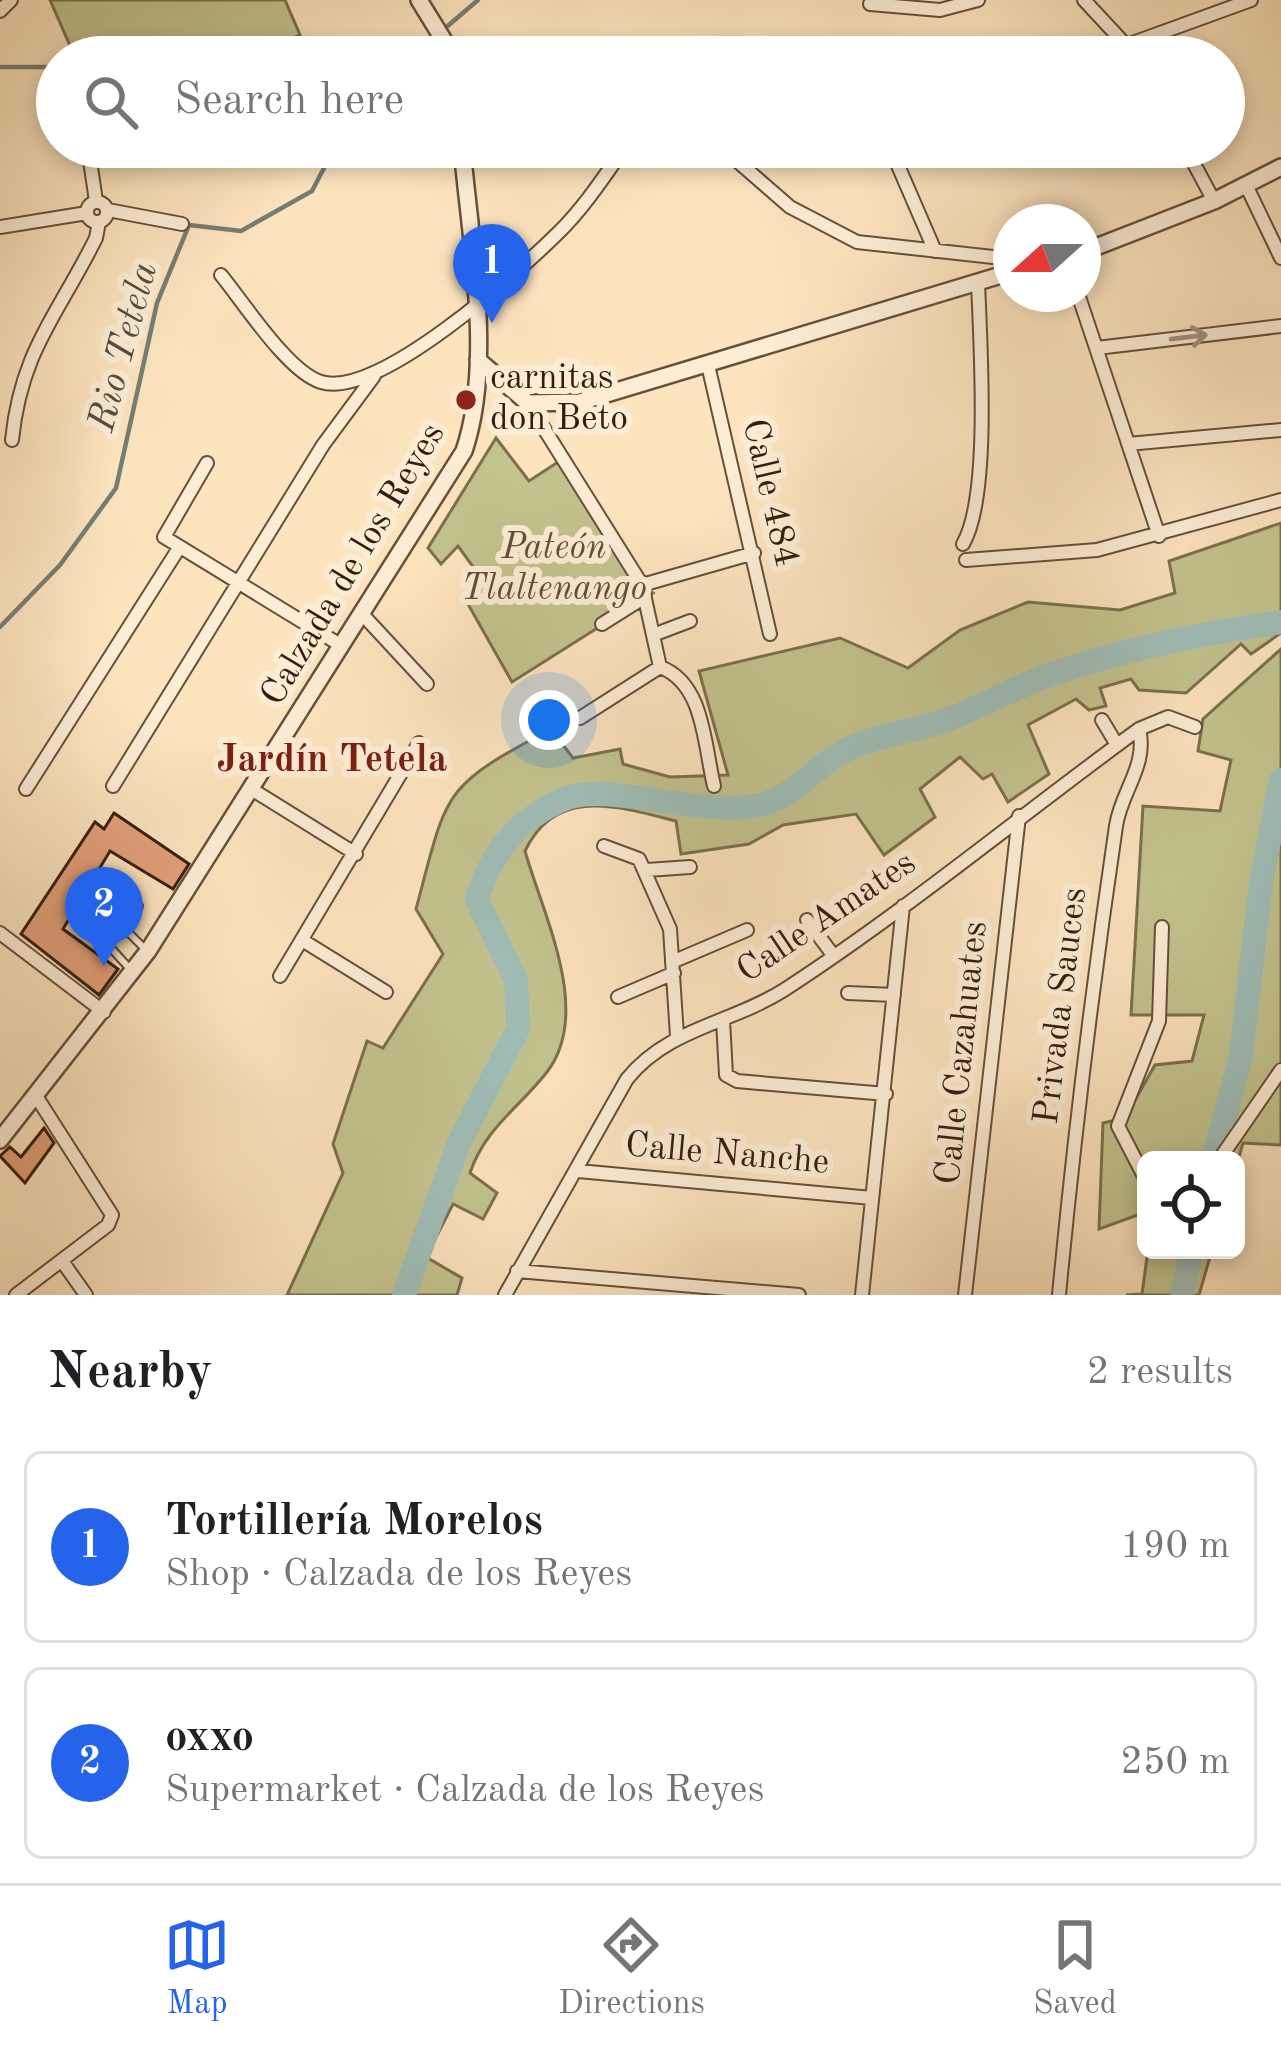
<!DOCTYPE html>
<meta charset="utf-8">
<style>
:root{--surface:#fff;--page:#f6f6f6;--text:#202124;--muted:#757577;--line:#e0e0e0;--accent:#2563eb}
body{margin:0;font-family:"Old Standard TT",serif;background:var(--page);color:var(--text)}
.controls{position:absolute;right:36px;bottom:36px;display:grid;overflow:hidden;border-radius:18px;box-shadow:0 6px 18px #0003}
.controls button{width:108px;height:108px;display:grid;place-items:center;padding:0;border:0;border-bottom:3px solid var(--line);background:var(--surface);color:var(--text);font:60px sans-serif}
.compass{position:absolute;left:993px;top:204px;width:108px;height:108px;border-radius:50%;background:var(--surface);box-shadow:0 6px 18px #0003;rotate:249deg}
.you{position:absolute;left:549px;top:720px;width:42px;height:42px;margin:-30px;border:9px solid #fff;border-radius:50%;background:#1a73e8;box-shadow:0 0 0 18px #1a73e833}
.badge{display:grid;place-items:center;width:78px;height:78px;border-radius:50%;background:var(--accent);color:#fff;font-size:39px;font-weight:700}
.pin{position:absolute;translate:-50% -99px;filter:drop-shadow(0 3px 6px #0008)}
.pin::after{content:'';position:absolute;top:63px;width:42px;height:36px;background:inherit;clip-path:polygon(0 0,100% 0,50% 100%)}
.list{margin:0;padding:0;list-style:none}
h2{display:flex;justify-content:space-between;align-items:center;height:156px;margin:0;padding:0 48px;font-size:51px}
h2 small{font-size:39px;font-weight:400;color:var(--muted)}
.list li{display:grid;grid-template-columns:78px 1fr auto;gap:36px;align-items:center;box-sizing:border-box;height:192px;margin:0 24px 24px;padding:0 24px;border:3px solid var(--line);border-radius:18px}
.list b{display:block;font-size:45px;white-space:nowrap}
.list p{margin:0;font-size:39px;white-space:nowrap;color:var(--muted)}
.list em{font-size:39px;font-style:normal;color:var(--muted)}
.icon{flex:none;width:66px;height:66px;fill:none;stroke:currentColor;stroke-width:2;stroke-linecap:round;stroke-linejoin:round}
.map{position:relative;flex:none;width:1281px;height:1295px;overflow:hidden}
.search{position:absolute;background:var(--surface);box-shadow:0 6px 18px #0003;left:36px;right:36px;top:36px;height:132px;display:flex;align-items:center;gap:30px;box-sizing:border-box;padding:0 42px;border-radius:66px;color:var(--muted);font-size:45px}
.sheet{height:588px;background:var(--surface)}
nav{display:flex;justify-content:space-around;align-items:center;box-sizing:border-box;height:168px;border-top:3px solid var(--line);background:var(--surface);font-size:33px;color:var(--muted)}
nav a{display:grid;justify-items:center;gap:6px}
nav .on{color:var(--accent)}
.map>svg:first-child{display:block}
.green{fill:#c3c38f;stroke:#7c704e;stroke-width:3}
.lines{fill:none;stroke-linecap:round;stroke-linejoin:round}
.stream{stroke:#757e74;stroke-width:4.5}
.river{stroke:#a0beb8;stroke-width:24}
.building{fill:#e29f79;stroke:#351d0e;stroke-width:3}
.service-casing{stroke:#674f3a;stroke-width:10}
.minor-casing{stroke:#674f3a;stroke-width:16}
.tertiary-casing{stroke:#674f3a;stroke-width:20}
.service{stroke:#fdedd5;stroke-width:6}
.minor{stroke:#fdedd5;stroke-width:12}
.tertiary{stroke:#fdedd5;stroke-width:15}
.oneway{stroke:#a38f7b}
.poi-dot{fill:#8f2418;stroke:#fdedd5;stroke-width:4.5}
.labels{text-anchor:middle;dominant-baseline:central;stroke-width:12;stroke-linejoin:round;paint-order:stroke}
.poi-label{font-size:36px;fill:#351d0e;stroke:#fdedd5;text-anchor:start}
.street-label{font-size:36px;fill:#351d0e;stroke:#fdedd5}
.park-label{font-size:36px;font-style:italic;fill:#604f35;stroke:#fdedd5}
.water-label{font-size:39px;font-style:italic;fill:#554d41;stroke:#fdedd5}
.neighbourhood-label{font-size:39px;font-weight:bold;fill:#7a1f14;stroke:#fdedd5}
</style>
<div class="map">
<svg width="1281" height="1295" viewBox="0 0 1281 1295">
<rect width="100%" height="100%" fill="#fce4bf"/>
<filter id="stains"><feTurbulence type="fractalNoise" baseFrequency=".00167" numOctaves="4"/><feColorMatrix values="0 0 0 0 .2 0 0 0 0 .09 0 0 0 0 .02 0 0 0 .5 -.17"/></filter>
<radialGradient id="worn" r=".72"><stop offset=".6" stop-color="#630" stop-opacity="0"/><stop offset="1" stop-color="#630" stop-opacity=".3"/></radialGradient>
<!-- green -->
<path class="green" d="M50 0H285L300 35 247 57H75Z
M496 438 529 481 567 456 642 585 653 593 512 682 464 597 482 579 458 546 441 564 428 548Z
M1281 523V633L1251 654 1241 644 1186 693 1139 690 1131 679 1100 688 1106 706 1089 710 1076 699 1028 725 1049 774 1008 802 992 774 983 779 960 757 920 789 935 817 884 855 856 814 783 825 749 844 681 854 676 821C619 807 556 785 525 851 543 915 593 1012 547 1072 519 1108 485 1128 470 1173L497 1193 483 1219 453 1204 426 1257 462 1278 457 1295H287L343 1173 333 1144 367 1041 383 1048 443 954 416 909C448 790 440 788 551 729L573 758 620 749 623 764 670 777 728 775 699 671 840 638 908 668 960 630 1028 602 1120 610 1175 593 1169 561Z
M1281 649V1145L1243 1143 1236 1167V1160H1146V1212L1099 1229 1103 1123 1125 1118 1155 1065 1192 1061 1204 1015H1131L1143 806 1220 811 1231 760 1198 751 1203 719Z
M1148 1250H1212L1199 1295H1126L1142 1294Z"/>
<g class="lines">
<!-- stream -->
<path class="stream" d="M429 57 436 36 478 0
M0 67H57
M0 627 60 565 116 488 157 303 189 225 241 231 312 191 335 147"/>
<!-- river -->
<path class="river" d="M1213 1160 1240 1060 1262 877 1281 780
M404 1295 459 1143 518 1029 516 980 477 900C489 856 518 819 562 800 606 780 698 818 760 805 795 797 814 767 844 751 876 734 916 732 949 719 980 707 1010 690 1041 678 1117 650 1201 634 1281 622
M1182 1295 1192 1250"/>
</g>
<!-- building -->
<path class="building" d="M114 813 189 864 173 889 110 851 63 929 118 969 99 995 21 934 95 822 104 829Z
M44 1128 54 1143 25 1183 0 1156 10 1147 21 1157Z"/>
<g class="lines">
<!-- service casing -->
<g class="service-casing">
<path id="service" d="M131 970 88 923 108 884 139 906 128 932 145 949"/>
</g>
<!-- minor casing -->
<g class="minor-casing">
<path id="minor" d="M1084 0 1137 57
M870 4 940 10 978 0
M0 11 11 0
M1130 44 1251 0
M497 57 513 51 520 57
M620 57 626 53
M88 147 96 201
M890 147 935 251
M1185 147 1214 201
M728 153 790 207 857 242 1011 259
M1246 185 1281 258
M87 212a10 10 0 1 1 20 0a10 10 0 1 1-20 0Z
M108 210 182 224
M0 227 87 213
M221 275C244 303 288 372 321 382 377 400 517 273 557 234 583 209 604 177 625 147
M1078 294 1159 536
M1097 348 1281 326
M708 365 770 634
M528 403 642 585 660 667
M12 440C21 350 58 315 96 238L99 222
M1128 444 1281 430
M207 463 164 537 342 646
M963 544C991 496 980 341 978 282
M966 560 1097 550 1281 500
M642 585 754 553
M363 615 427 684
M602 624 645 597
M653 635 690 621
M660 667C704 683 704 744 714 786
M580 718 660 667
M1102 720 1117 745
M113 786 323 445 374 376
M26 789 179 548
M253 790 356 854
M604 846 639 859 670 929 677 1036
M647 870 690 867
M807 920 833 955
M0 933 104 1012
M302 940 386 992
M672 962 747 930
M280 976 419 743
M848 993 894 995
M618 997 674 973
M723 1020 726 1075 737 1081 886 1094
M1219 1160 1281 1070
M578 1171 872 1198
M1146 1180 1118 1126 1159 1021 1162 927
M62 1261 86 1295
M517 1271 799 1295
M16 1295 108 1225 112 1215 36 1096
M505 1295 627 1079C668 1028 730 1024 784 990 907 910 1021 815 1139 729L1168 717 1195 727
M862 1295 903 906
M965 1295 1019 816
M1059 1295C1074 1138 1093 982 1116 826 1121 791 1148 766 1139 729"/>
</g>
<!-- tertiary casing -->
<g class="tertiary-casing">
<path id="tertiary" d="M419 0 454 57
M1083 252 1214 201 1281 167
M478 360 528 403 580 402 1011 272
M0 1140 148 951 464 451C494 363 470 240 462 147"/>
</g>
<!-- service -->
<use href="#service" class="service"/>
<!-- minor -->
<use href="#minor" class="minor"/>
<!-- tertiary -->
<use href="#tertiary" class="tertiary"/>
</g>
<!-- one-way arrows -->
<defs><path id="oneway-shaft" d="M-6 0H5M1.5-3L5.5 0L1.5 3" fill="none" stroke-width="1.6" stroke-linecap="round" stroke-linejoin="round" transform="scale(3)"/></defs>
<use class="oneway" href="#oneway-shaft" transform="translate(1189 337) rotate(-7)"/>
<!-- markers -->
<circle class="poi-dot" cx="466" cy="400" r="12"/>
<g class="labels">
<!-- poi labels -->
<g class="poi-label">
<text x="490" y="379">carnitas<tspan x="490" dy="41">don Beto</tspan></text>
</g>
<!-- street labels -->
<g class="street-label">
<text transform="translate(769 493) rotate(77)">Calle 484</text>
<text transform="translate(354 565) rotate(-59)">Calzada de los Reyes</text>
<text transform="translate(827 918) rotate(-34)">Calle Amates</text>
<text transform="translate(1062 1006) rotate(-83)">Privada Sauces</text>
<text transform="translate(963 1053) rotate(-84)">Calle Cazahuates</text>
<text transform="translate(727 1155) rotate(5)">Calle Nanche</text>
</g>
<!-- park labels -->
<g class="park-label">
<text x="554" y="549">Pateón<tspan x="554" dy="41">Tlaltenango</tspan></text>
</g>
<!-- water labels -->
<g class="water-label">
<text transform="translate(124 347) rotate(-75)">Rio Tetela</text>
</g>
<!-- neighbourhood labels -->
<g class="neighbourhood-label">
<text x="332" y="760">Jardín Tetela</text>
</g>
</g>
<rect width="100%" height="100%" filter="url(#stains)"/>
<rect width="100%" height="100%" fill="url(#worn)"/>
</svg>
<div class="controls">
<button><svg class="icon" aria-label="locate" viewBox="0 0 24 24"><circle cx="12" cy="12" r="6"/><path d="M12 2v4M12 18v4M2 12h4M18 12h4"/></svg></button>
</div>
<svg class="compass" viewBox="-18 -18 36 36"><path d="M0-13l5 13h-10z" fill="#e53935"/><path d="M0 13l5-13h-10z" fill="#757577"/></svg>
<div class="you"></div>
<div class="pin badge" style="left:492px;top:323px">1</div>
<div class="pin badge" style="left:104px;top:966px">2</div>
<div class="search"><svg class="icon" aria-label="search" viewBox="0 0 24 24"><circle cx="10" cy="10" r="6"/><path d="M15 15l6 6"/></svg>Search here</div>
</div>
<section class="sheet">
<h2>Nearby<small>2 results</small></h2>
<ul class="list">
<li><span class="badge">1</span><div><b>Tortillería Morelos</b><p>Shop · Calzada de los Reyes</p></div><em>190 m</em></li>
<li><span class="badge">2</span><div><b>oxxo</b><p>Supermarket · Calzada de los Reyes</p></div><em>250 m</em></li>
</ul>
</section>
<nav>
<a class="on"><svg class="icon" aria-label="map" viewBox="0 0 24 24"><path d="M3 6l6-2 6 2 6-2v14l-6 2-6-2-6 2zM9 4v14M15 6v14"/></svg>Map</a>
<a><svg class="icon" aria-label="directions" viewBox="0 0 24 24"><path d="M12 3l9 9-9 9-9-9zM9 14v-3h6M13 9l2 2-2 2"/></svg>Directions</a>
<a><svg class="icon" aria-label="saved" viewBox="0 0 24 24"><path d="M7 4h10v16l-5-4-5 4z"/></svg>Saved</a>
</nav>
